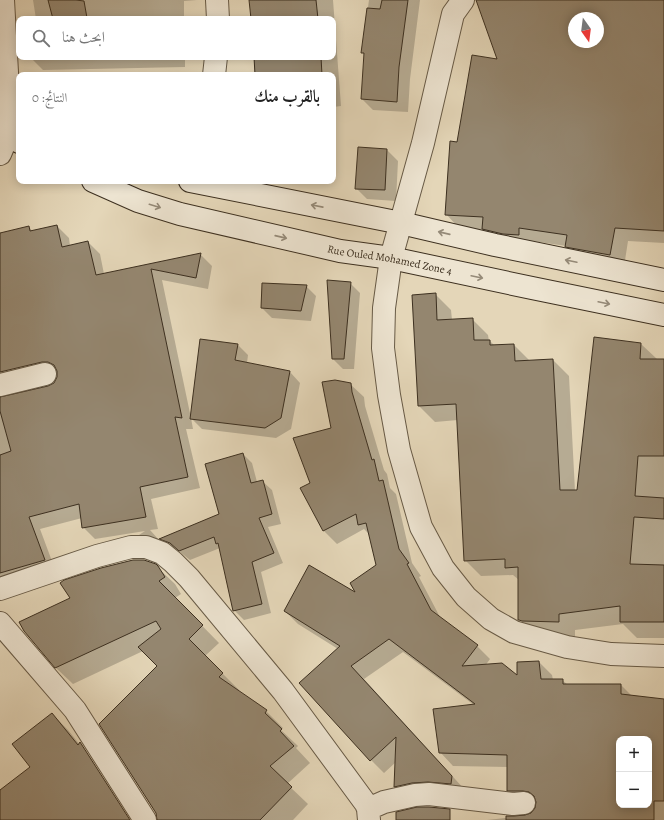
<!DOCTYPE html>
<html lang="ar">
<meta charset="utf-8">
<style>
:root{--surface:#fff;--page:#f6f6f6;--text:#222;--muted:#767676;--line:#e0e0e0}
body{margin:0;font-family:Alegreya,Amiri,serif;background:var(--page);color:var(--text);direction:rtl}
.controls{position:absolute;right:12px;bottom:12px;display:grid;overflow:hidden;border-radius:8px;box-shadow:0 2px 10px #0003}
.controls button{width:36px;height:36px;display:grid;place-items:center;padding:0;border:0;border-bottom:1px solid var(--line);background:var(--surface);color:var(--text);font:20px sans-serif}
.compass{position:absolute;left:568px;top:12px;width:36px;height:36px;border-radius:50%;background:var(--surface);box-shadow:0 2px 10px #0003;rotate:166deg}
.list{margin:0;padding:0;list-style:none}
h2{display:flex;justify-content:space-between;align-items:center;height:52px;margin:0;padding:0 16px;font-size:17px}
h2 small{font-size:13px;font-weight:400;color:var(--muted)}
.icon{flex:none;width:22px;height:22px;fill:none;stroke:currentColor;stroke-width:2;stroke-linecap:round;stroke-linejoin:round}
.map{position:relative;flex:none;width:664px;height:820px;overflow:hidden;direction:ltr}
.search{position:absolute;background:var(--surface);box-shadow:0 2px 10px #0003;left:16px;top:16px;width:320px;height:44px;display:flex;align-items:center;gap:10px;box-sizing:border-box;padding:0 14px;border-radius:8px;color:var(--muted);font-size:15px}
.panel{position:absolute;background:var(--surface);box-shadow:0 2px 10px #0003;left:16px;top:72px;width:320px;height:112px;border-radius:8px;direction:rtl}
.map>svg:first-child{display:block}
.shadow{fill:#0003;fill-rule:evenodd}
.building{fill:#94866f;stroke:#3d3020;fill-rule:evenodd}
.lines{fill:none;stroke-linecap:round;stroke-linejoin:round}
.street-casing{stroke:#675a46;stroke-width:24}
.secondary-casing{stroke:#3d3020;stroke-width:24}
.street{stroke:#ede4d1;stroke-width:22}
.secondary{stroke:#ede4d1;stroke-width:22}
.oneway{stroke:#958a78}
.labels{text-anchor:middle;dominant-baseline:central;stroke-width:3;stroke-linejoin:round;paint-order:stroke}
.street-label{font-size:11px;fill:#3d3020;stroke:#ede4d1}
</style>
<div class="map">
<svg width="664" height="820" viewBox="0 0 664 820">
<rect width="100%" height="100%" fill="#e4d6b8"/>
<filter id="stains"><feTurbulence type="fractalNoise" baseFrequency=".005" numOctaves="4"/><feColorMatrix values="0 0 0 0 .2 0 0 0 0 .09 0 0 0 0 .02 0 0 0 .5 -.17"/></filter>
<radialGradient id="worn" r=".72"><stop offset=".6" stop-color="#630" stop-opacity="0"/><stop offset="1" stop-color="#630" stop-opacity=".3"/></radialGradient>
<!-- shadow -->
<path class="shadow" d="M33 0H197L184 1V19H36Z
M250 0H333L341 106 333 107V75H256L255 57H333V19H252Z
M369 0H420L410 79 408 112 373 110 362 99 365 56 362 52Z
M477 0H664V243L628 241 624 267 579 260 566 246 532 241V248L496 242 484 230 459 228 446 214 458 143 499 60ZM574 18H598V42H574Z
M30 57H185V67L43 70Z
M387 150 398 161 396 201 367 199 356 188Z
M57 226 69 238 70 246 88 242 100 254 104 274 200 254 212 266 208 289 162 280 191 418 237 344 248 355 247 363 290 372 300 383 291 429 276 438 202 429 191 418 193 429H186L200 488 151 499 158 529 150 530 159 540 161 546 150 545 139 535 145 531 95 539 83 527 82 518 40 529 56 572 0 588V398L48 387 55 383 58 377V373H55L0 389V234L29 227 33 232Z
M350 283 360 293 354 369H343L333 359Z
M306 286 316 296 311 321 272 318 262 308Z
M435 294 451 310 452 320 472 319 488 335 489 341H490L495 346 514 345 530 361 553 360 569 376 575 491H578L641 344 657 359 664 360V638H637L623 624 575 630V637H539L535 635 519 619V580L513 575 481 576 465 560 458 420 435 422 419 406Z
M350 384 364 397 365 406 384 470 387 474 390 488 396 494 412 563 421 576 419 577 441 619 477 646 490 659 485 666 518 677 539 662 552 675 553 680H562L568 685H621L632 696 664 700V820H487L514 817 531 814 536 809 537 803 527 804H521L508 790V767L453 766 440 752 474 705 403 652 364 679 465 790 408 800 395 786 396 762 384 773 371 760 300 683 338 649 298 624 285 611 358 594 377 566 370 535 364 529 337 544 324 531 312 484 332 428ZM619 739H649V805H619Z
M243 454 252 463 257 482 262 481 272 490 281 524 268 527 283 563 261 572 271 613 244 620 234 610 220 548 190 560 180 552 170 548 161 539 220 514Z
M157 567 175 584 181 594 175 598 219 643 205 656 239 690 238 691 266 711 283 728 281 730 298 746 296 748 310 763 287 784 308 804 293 820H161L158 666 143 651 73 684 56 668 25 631Z
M52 714 68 730 92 760 86 765 121 820H0V792L32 767Z"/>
<!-- building -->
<path class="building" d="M48 0H76L84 1 87 18 83 19H53Z
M249 0H316L318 19H251Z
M382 0H408L399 67 397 102 361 99 364 53H361L367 8 380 9Z
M476 0H664V231L615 228 610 255 565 247 567 235 519 228V235L503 234 482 229 483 217 445 215 450 141 457 142 472 55 497 59ZM574 18H598V42H574Z
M254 57H321L322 75H255Z
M358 147 387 149 385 190 355 189Z
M57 225 62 247 88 241 96 275 201 253 196 278 151 269 182 418 175 417 188 477 140 487 146 517 82 528 79 504 29 517 45 560 0 573V455L11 451 0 411V397L48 386 54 383 57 377V371L54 365 48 362H42L0 372V233L29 226 30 231Z
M327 280 351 282 344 359H332Z
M262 283 307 285 301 311 261 308Z
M436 293 437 320 473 318 474 340H490V345L514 344 515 361 553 359 560 490H577L594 337 641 343 640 359H664V456H638L635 496 664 498V519L634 517 630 564 664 565V622H620V606L559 614V622L522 621 519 620H518V567L505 568V559L464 561 456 404 418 406 412 295Z
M200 339 238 344 235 360 290 371 281 418 265 428 190 419Z
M335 380 351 383 352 392 372 460 374 459 379 481 383 480 399 549 409 563 407 564 431 610 478 645 462 666 502 663 517 675V662L539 661 541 679H563V684H621V694L664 699V801H654V820H506V816H514L525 815 531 813 535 808 536 802 534 796 529 792 523 791H507V755L439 753 433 709 475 704 389 639 351 666 452 776 451 784 428 782 412 783 394 787 396 737 370 761 299 683 340 646 284 611 309 565 355 592 350 583 376 565 366 523 358 525 356 514 323 531 300 488 310 483 293 438 331 428 322 382ZM619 739H649V805H619Z
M243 453 251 483 263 480 272 514 259 518 274 553 252 562 262 604 233 611 218 543 216 544 214 537 179 551 170 543 159 539 219 514 205 464Z
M133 560H144L156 564 158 566 165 577 159 581 203 625 189 639 223 673 219 677 267 710 265 713 282 729 280 731 294 746 270 766 292 787 260 820H157L156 813 99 724 157 666 138 647 161 629 156 621 55 668 24 631 19 622 70 598 60 583 64 580 101 568Z
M52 713 78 745 80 742 130 820H0V790L30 767 12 744Z
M417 807H429L450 809V820H396V812Z"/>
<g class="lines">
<!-- street casing -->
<g class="street-casing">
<path id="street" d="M217 0 218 19
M463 0 453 14 423 143 391 258 384 308 383 348 389 395 399 450 421 527 443 568 466 597 491 619 514 632 567 647 611 654 664 656
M214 75 216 57
M0 154 8 135V90L3 0
M0 385 45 374
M0 589 97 556 131 547H146L162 553 173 562 189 578 283 691 366 804 368 809 369 820
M0 623 75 710 145 820
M368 809 384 802 415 795 429 794 513 804 524 803"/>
</g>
<!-- secondary casing -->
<g class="secondary-casing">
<g id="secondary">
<path d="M0 83 19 97"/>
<path d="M0 129 19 142"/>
<path id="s1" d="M93 181 138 201 180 214 340 251 391 258 532 288 664 315"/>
<path d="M190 181 401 223 495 245 664 280"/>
</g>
</g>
<!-- street -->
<use href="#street" class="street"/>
<!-- secondary -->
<use href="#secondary" class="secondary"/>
</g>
<!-- one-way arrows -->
<defs><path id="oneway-shaft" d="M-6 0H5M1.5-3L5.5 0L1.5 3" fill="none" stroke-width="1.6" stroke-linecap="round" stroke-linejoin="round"/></defs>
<g class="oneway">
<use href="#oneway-shaft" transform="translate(155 206) rotate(17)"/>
<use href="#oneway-shaft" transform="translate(317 206) rotate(-169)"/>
<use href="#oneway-shaft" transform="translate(444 233) rotate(-167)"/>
<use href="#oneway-shaft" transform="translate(281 237) rotate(13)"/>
<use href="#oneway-shaft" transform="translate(571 261) rotate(-168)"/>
<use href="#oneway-shaft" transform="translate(477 277) rotate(12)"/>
<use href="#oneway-shaft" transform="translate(604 303) rotate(12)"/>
</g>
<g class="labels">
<!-- street labels -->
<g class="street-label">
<text stroke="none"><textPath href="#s1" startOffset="308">Rue Ouled Mohamed Zone 4</textPath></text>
</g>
</g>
<rect width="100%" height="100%" filter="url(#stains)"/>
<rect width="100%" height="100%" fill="url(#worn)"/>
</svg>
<div class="controls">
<button>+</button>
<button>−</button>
</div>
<svg class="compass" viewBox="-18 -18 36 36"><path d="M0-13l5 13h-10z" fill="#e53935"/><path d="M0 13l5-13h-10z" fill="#767676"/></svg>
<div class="search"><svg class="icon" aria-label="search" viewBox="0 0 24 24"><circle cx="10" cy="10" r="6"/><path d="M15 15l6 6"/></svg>ابحث هنا</div>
<section class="panel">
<h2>بالقرب منك<small>النتائج: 0</small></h2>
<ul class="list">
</ul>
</section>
</div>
